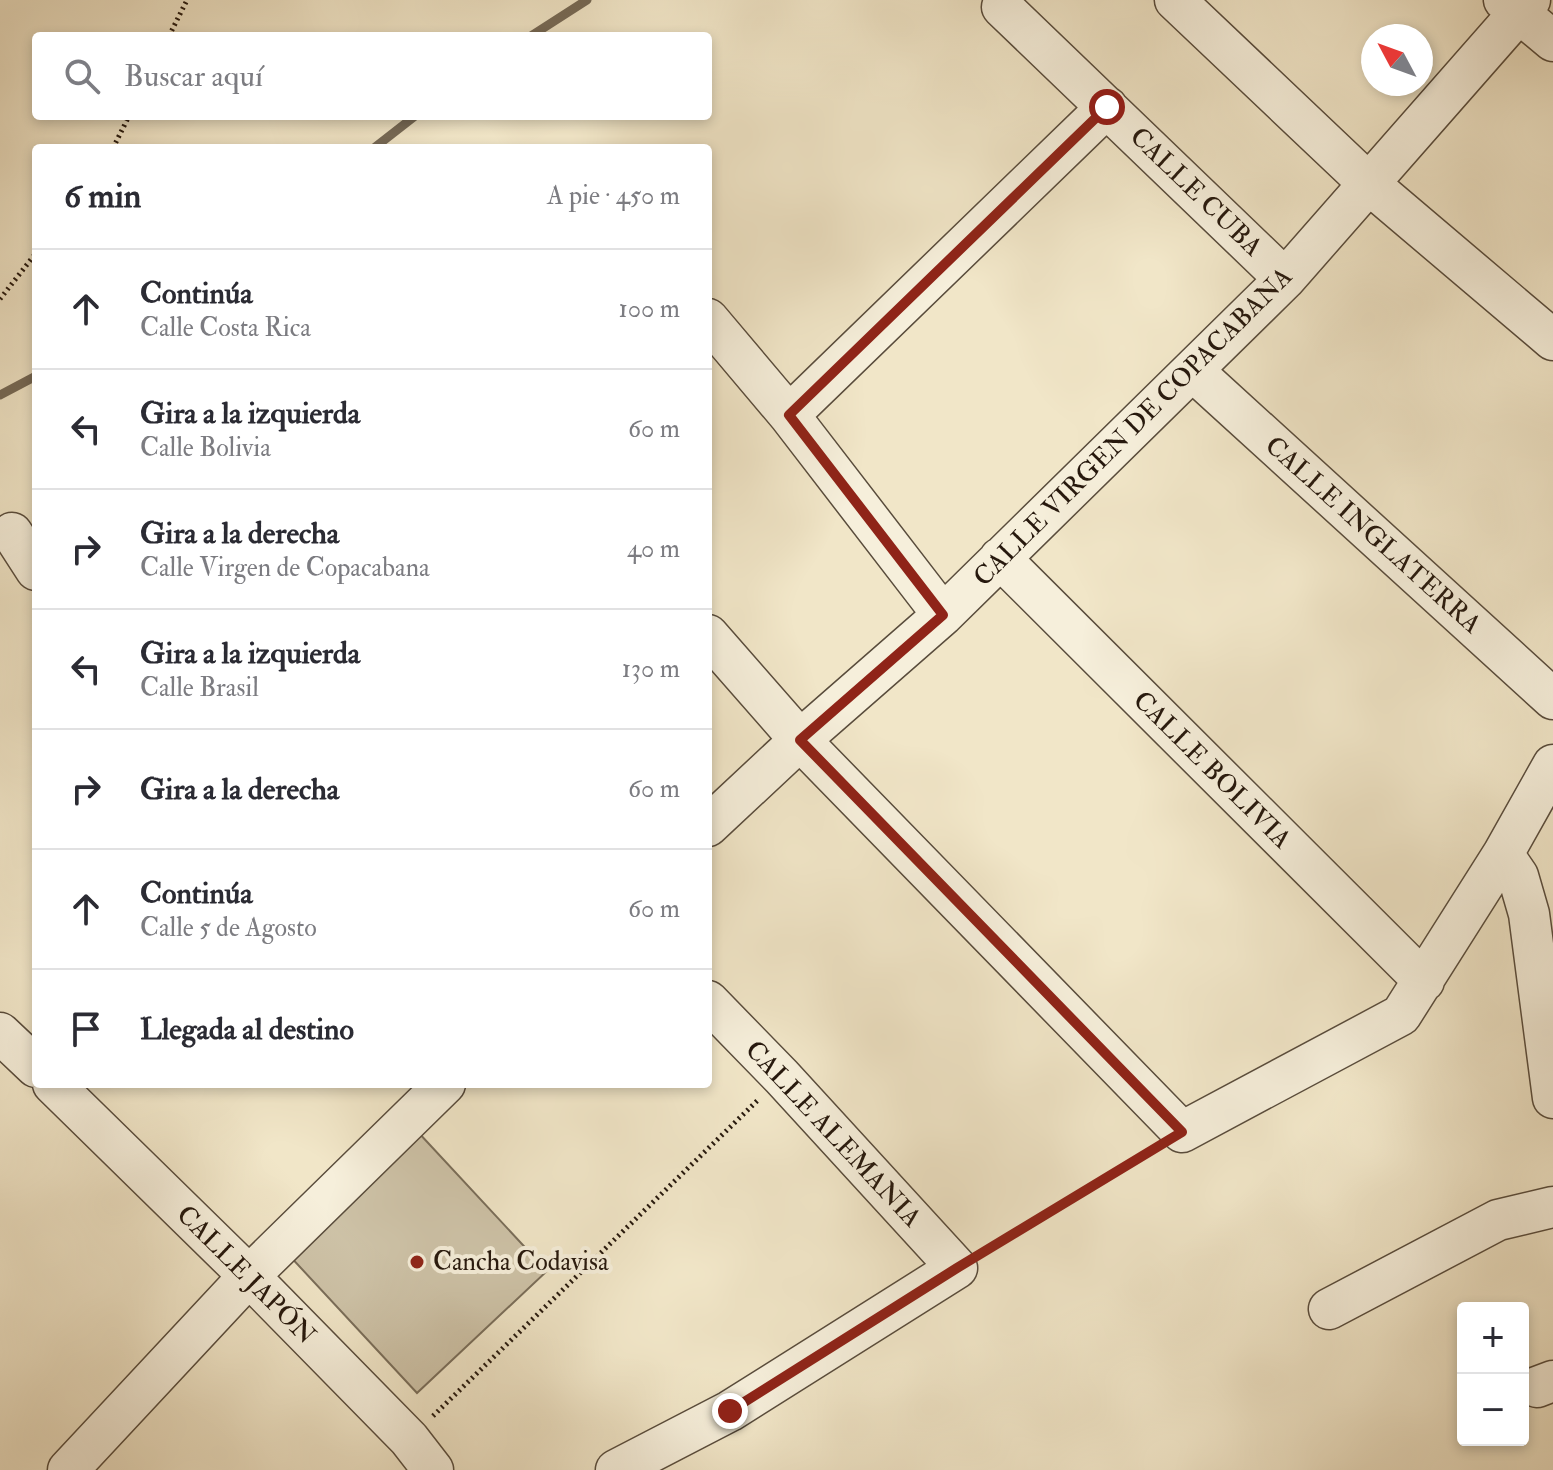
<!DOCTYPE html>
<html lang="es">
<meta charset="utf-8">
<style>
:root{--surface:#fff;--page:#f2f2f3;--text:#2b2b33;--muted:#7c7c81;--line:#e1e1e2}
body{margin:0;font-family:"IM FELL Double Pica",serif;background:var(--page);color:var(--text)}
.controls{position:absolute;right:24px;bottom:24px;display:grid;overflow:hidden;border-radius:8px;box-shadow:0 4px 12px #0003}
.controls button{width:72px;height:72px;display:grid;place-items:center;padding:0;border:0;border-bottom:2px solid var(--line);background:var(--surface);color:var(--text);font:40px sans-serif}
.compass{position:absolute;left:1361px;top:24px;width:72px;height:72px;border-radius:50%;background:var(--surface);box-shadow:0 4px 12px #0003;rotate:311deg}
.stop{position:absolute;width:24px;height:24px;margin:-18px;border:6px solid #8f2418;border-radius:50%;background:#fff}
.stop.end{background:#8f2418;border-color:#fff;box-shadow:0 2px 8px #0008}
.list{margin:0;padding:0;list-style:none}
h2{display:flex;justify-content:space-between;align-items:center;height:104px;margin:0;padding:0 32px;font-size:34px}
h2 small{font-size:26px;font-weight:400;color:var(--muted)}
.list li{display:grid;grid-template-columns:52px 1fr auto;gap:24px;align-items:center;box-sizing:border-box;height:120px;padding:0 32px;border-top:2px solid var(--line)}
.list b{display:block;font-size:30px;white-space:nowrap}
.list p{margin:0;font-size:26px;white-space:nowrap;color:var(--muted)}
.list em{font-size:26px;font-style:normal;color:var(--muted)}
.icon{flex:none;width:44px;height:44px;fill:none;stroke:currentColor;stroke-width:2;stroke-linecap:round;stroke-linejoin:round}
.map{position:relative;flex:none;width:1553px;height:1470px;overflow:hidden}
.search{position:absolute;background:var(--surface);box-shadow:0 4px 12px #0003;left:32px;top:32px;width:680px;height:88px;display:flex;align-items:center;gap:20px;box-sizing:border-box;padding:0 28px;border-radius:8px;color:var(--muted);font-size:30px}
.panel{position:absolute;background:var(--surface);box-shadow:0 4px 12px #0003;left:32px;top:144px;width:680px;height:944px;border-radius:8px}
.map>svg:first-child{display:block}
.green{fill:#cec3a8;stroke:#7a6e5a;stroke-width:2}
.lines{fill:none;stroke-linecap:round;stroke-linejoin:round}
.stream{stroke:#766a57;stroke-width:9}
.minor-casing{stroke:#594c3c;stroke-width:43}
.path{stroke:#26180d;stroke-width:5;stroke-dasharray:2 4;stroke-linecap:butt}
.minor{stroke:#f6efdb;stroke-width:40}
.route{stroke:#8f2418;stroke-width:10}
.poi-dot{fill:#8f2418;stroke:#f6efdb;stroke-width:3}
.labels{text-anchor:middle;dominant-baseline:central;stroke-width:8;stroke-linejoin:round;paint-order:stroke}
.street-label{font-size:26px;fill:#26180d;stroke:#f6efdb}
.poi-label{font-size:26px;fill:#26180d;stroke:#f6efdb;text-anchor:start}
</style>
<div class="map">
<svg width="1553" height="1470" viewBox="0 0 1553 1470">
<rect width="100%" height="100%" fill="#f1e6c8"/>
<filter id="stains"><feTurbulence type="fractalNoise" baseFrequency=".0025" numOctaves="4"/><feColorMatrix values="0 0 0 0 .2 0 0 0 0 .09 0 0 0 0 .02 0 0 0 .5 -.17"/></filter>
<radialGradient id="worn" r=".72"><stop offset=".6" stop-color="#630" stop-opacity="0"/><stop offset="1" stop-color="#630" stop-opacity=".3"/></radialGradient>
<!-- green -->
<path class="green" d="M417 1131 547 1271 417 1393 287 1253Z"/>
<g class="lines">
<!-- stream -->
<path class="stream" d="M531 36 587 0
M374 148 415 116
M0 395 36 376"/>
<!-- minor casing -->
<g class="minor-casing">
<path id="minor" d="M1175 0 1368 183 1553 340
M1504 0 1553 41
M1002 7 1285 279
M708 319 789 415 943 615
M1193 371 1553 699
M789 415 1107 107
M12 533 36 570
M1000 558 1424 981
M708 635 800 740 1182 1132 1401 1015 1503 854 1553 765
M708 826 800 740 943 615 1285 279 1530 0
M1503 854 1518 876 1529 914 1553 1098
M0 1033 36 1067
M53 1084 249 1276 409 1439 433 1470
M1329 1309 1498 1220 1553 1207
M1537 1387 1553 1381
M68 1470 249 1276 445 1084
M616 1470 730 1411 957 1268 782 1077 708 1001"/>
</g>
<!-- path -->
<path class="path" d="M169 36 187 0
M113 148 129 116
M0 299 36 253
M985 1251 1154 1149
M433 1416 758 1100"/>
<!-- minor -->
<use href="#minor" class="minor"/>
</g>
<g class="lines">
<!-- route -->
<path class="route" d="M730 1411 957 1268 1182 1132 800 740 943 615 789 415 1107 107"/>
</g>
<!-- markers -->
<circle class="poi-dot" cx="417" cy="1262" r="8"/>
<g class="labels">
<!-- street labels -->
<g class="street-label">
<text transform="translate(1196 192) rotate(44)">CALLE CUBA</text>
<text transform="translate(1133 427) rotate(-45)">CALLE VIRGEN DE COPACABANA</text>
<text transform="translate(1373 535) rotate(42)">CALLE INGLATERRA</text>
<text transform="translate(1212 770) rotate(45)">CALLE BOLIVIA</text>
<text transform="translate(833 1134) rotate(47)">CALLE ALEMANIA</text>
<text transform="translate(246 1275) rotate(45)">CALLE JAPÓN</text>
</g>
<!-- poi labels -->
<g class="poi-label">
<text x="433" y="1262">Cancha Codavisa</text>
</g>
</g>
<rect width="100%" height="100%" filter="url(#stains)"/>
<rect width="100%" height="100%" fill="url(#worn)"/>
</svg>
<div class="controls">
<button>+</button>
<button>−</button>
</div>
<svg class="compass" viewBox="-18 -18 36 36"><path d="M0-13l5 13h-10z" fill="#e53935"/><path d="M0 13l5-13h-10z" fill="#7c7c81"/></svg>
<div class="stop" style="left:1107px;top:107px"></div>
<div class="stop end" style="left:730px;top:1411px"></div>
<div class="search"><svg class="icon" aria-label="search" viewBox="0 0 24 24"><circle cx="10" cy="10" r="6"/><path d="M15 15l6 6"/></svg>Buscar aquí</div>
<section class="panel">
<h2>6 min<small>A pie · 450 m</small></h2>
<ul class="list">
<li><svg class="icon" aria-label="ahead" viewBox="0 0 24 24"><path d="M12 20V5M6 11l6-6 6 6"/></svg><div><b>Continúa</b><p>Calle Costa Rica</p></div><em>100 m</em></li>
<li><svg class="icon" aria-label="left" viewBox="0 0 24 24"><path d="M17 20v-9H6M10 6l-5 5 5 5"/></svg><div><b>Gira a la izquierda</b><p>Calle Bolivia</p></div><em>60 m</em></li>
<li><svg class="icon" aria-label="right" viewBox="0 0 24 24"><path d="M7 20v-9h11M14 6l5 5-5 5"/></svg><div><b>Gira a la derecha</b><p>Calle Virgen de Copacabana</p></div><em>40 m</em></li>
<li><svg class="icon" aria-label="left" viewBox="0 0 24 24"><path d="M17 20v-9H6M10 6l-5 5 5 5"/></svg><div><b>Gira a la izquierda</b><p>Calle Brasil</p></div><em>130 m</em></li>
<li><svg class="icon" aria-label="right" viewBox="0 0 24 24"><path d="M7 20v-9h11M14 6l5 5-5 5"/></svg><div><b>Gira a la derecha</b></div><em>60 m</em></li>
<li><svg class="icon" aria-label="ahead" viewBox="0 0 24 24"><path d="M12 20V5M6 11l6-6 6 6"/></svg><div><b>Continúa</b><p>Calle 5 de Agosto</p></div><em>60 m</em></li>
<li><svg class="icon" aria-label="arrive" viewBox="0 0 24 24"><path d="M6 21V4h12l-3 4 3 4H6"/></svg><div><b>Llegada al destino</b></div></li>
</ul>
</section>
</div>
